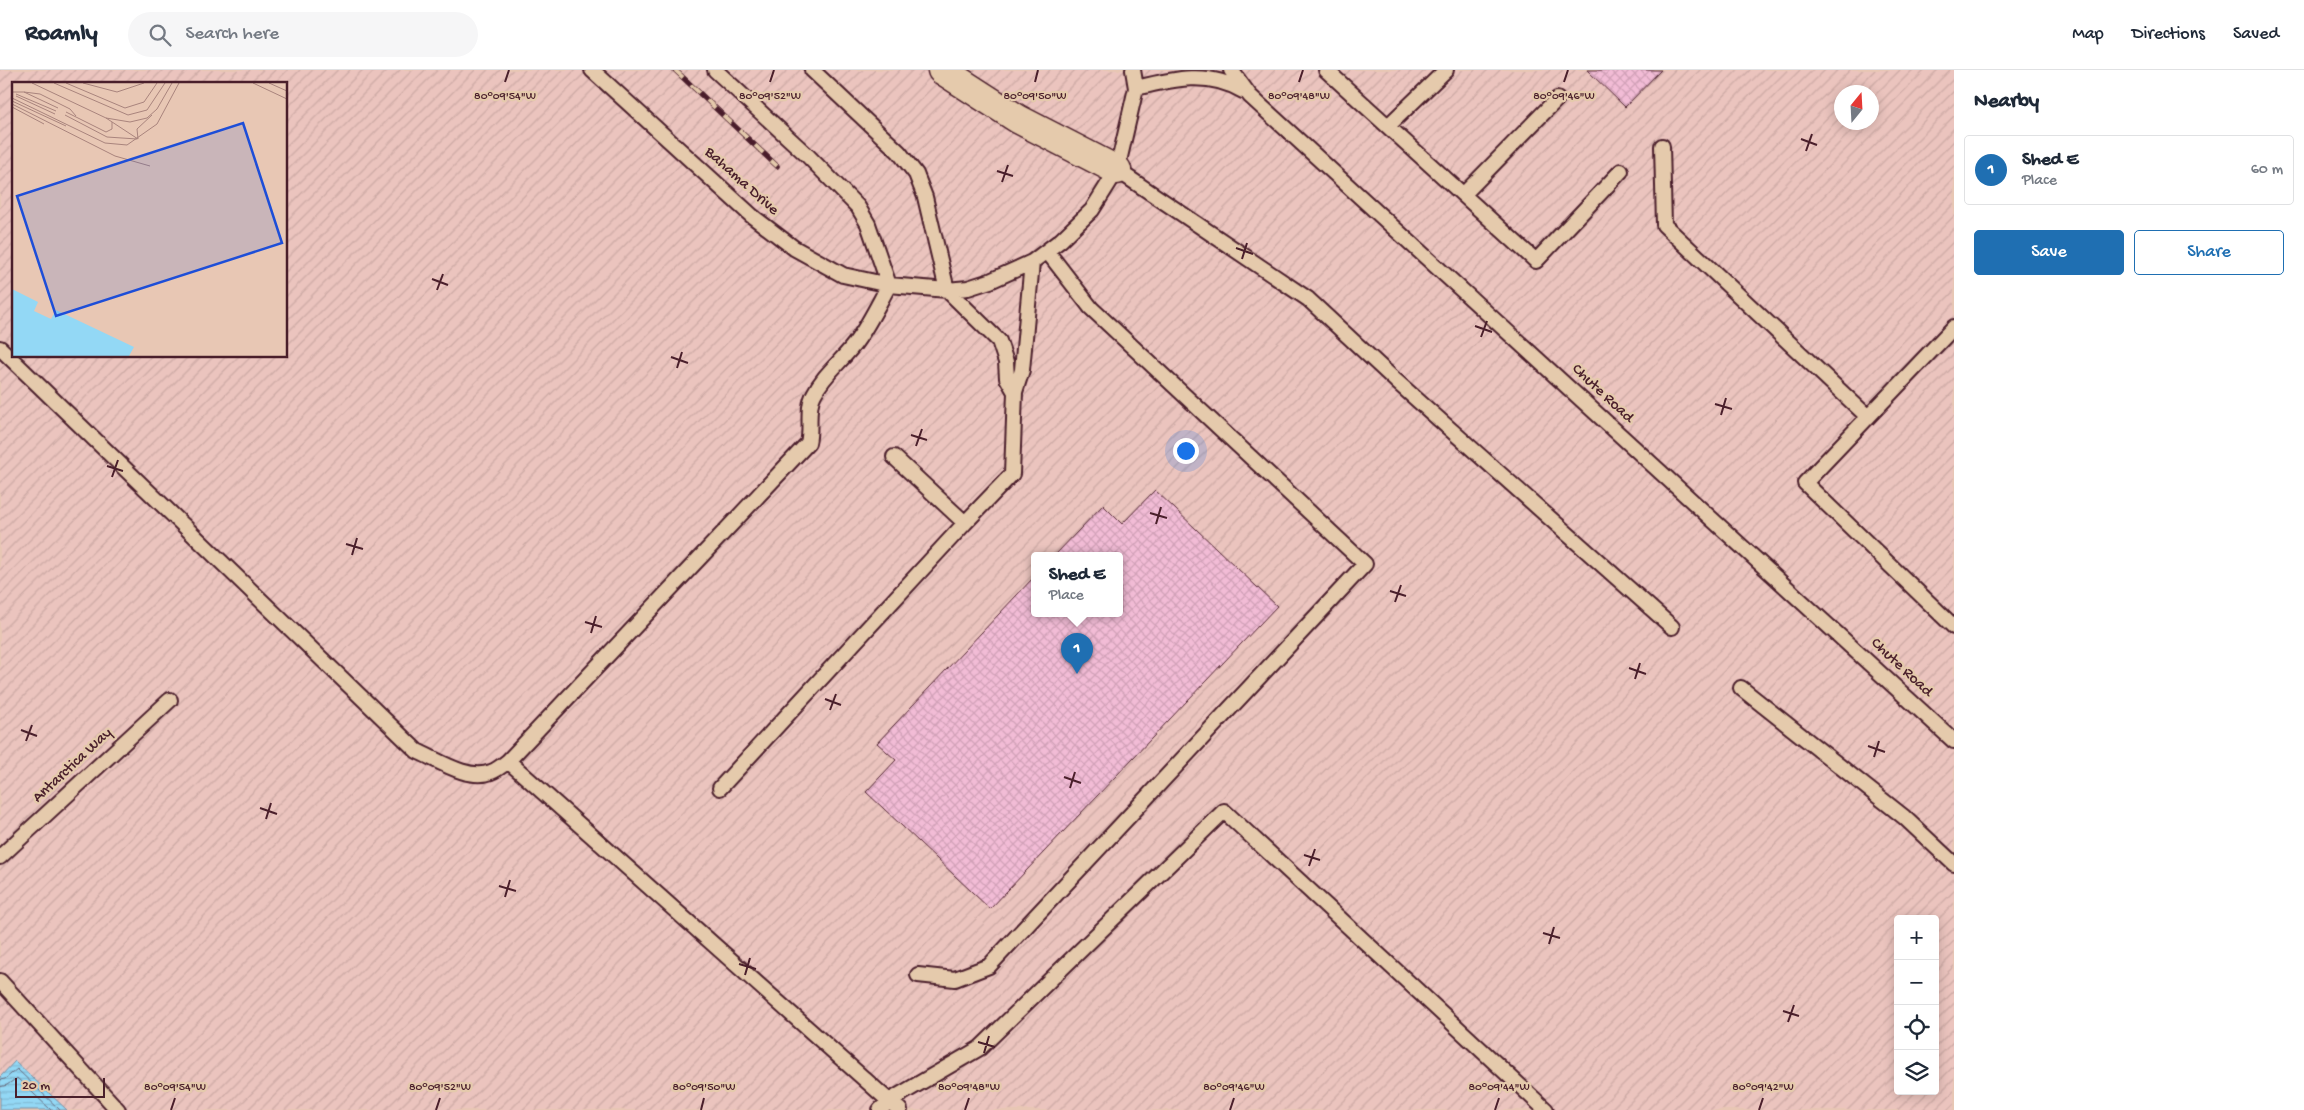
<!DOCTYPE html>
<meta charset="utf-8">
<style>
:root{--surface:#fff;--page:#f6f6f7;--text:#1f2937;--muted:#747a83;--line:#e0e1e3;--accent:#1f6fb2}
body{margin:0;font-family:"Gochi Hand",sans-serif;background:var(--page);color:var(--text)}
.controls{position:absolute;right:15px;bottom:15px;display:grid;overflow:hidden;border-radius:5px;box-shadow:0 2px 12px #0003}
.controls button{width:45px;height:45px;display:grid;place-items:center;padding:0;border:0;border-bottom:1px solid var(--line);background:var(--surface);color:var(--text);font:25px sans-serif}
.compass{position:absolute;left:1834px;top:15px;width:45px;height:45px;border-radius:50%;background:var(--surface);box-shadow:0 2px 12px #0003;rotate:18deg}
.scale{position:absolute;left:15px;bottom:12px;width:90px;box-sizing:border-box;padding-left:5px;border:2px solid #4a1f2b;border-top:0;font-size:14px;line-height:18px;white-space:nowrap;color:#4a1f2b;-webkit-text-stroke:4px #e5caac;paint-order:stroke}
.you{position:absolute;left:1185px;top:380px;width:18px;height:18px;margin:-12px;border:4px solid #fff;border-radius:50%;background:#1a73e8;box-shadow:0 0 0 8px #1a73e833}
.badge{display:grid;place-items:center;width:32px;height:32px;border-radius:50%;background:var(--accent);color:#fff;font-size:16px;font-weight:700}
.pin{position:absolute;translate:-50% -41px;filter:drop-shadow(0 1px 2px #0008)}
.pin::after{content:'';position:absolute;top:26px;width:18px;height:15px;background:inherit;clip-path:polygon(0 0,100% 0,50% 100%)}
.popup{position:absolute;left:1031px;top:482px;width:92px;height:65px;box-sizing:border-box;display:grid;place-content:center;border-radius:5px;background:var(--surface);filter:drop-shadow(0 1px 4px #0005);font-size:16px;white-space:nowrap;color:var(--muted)}
.popup b{font-size:19px;color:var(--text)}
.popup::after{content:'';position:absolute;left:50%;top:100%;margin-left:-10px;border:10px solid transparent;border-top-color:var(--surface)}
.list{margin:0;padding:0;list-style:none}
h2{display:flex;justify-content:space-between;align-items:center;height:65px;margin:0;padding:0 20px;font-size:21px}
h2 small{font-size:16px;font-weight:400;color:var(--muted)}
.list li{display:grid;grid-template-columns:32px 1fr auto;gap:15px;align-items:center;box-sizing:border-box;height:70px;margin:0 10px 10px;padding:0 10px;border:1px solid var(--line);border-radius:5px}
.list b{display:block;font-size:19px;white-space:nowrap}
.list p{margin:0;font-size:16px;white-space:nowrap;color:var(--muted)}
.list em{font-size:16px;font-style:normal;color:var(--muted)}
.actions{display:flex;gap:10px;padding:15px 20px}
.actions a{flex:1;padding:11px 0;border:1px solid var(--accent);border-radius:5px;text-align:center;font-size:18px;color:var(--accent)}
.actions .main{background:var(--accent);color:#fff}
.icon{flex:none;width:28px;height:28px;fill:none;stroke:currentColor;stroke-width:2;stroke-linecap:round;stroke-linejoin:round}
.map{position:relative;flex:none;width:1954px;height:1040px;overflow:hidden}
header{display:flex;align-items:center;gap:30px;box-sizing:border-box;height:70px;padding:0 25px;background:var(--surface);border-bottom:1px solid var(--line)}
header strong{font-size:24px}
nav{display:flex;gap:28px;margin-inline-start:auto;font-size:18px}
.search{width:350px;height:45px;background:var(--page);display:flex;align-items:center;gap:12px;box-sizing:border-box;padding:0 18px;border-radius:28px;color:var(--muted);font-size:19px}
main{display:flex}
aside{flex:1;background:var(--surface)}
.map>svg:first-child{display:block}
.industrial{fill:url(#industrial-furrows);fill-rule:evenodd}
.water{fill:url(#water-rules);stroke:#768ea4}
.lines{fill:none;stroke-linecap:round;stroke-linejoin:round}
.shore{stroke:#67697c;stroke-width:1}
.building{fill:url(#building-cross-hatch);stroke:#4a1f2b}
.lane-casing{stroke:#4a1f2b;stroke-width:18}
.secondary-casing{stroke:#4a1f2b;stroke-width:31}
.lane{stroke:#e5caac;stroke-width:14}
.secondary{stroke:#e5caac;stroke-width:28}
.rail-casing{stroke:#4a1f2b;stroke-width:5.5}
.rail{stroke:#e5caac;stroke-width:4;stroke-dasharray:11;stroke-linecap:butt}
.ticks{fill:none;stroke:#4a1f2b;stroke-width:2}
.labels{text-anchor:middle;dominant-baseline:central;stroke-width:4.5;stroke-linejoin:round;paint-order:stroke}
.street-label{font-size:16px;fill:#4a1f2b;stroke:#e5caac}
.inset-road{fill:none;stroke:#a9847d;stroke-width:1}
.view{fill:#1d4ed8;fill-opacity:0.15;stroke:#1d4ed8;stroke-width:2.5}
.inset-edge{fill:none;stroke:#4a1f2b;stroke-width:2.5}
.ticks-label{font-size:12px;text-anchor:middle;fill:#4a1f2b;stroke:#e5caac;stroke-width:4.5;stroke-linejoin:round;paint-order:stroke}
</style>
<header>
<strong>Roamly</strong>
<div class="search"><svg class="icon" aria-label="search" viewBox="0 0 24 24"><circle cx="10" cy="10" r="6"/><path d="M15 15l6 6"/></svg>Search here</div>
<nav><a>Map</a><a>Directions</a><a>Saved</a></nav>
</header>
<main>
<div class="map">
<svg width="1954" height="1040" viewBox="0 0 1954 1040">
<defs>
<pattern id="industrial-furrows" width="10" height="10" patternUnits="userSpaceOnUse" patternTransform="scale(1.25)"><rect width="10" height="10" fill="#ebc4be"/><path d="M-1 1l2-2M0 10L10 0M9 11l2-2" fill="none" stroke="#cba8a3"/></pattern>
<pattern id="water-rules" width="6" height="5" patternUnits="userSpaceOnUse" patternTransform="scale(1.25)"><rect width="6" height="5" fill="#93d8f5"/><path d="M0 2.5h6" fill="none" stroke="#80b9d2"/></pattern>
<pattern id="building-cross-hatch" width="8" height="8" patternUnits="userSpaceOnUse" patternTransform="scale(1.25)"><rect width="8" height="8" fill="#f2bcd6"/><path d="M0 0l8 8M0 8l8-8" fill="none" stroke="#d1a1b8"/></pattern>
</defs>
<rect width="100%" height="100%" fill="#e8c7b4"/>
<filter id="ink" filterUnits="userSpaceOnUse"><feTurbulence type="fractalNoise" baseFrequency=".02" numOctaves="2"/><feDisplacementMap in="SourceGraphic" scale="10" xChannelSelector="R" yChannelSelector="G"/><feConvolveMatrix kernelMatrix="1 2 1 2 8 2 1 2 1" color-interpolation-filters="sRGB"/></filter>
<g filter="url(#ink)">
<!-- industrial -->
<path class="industrial" d="M0 0H1954V1040H67L15 991 0 1007ZM14 14H286V286H14ZM1842 22H1872V52H1842ZM1034 485H1120V543H1034ZM1898 849H1935V1021H1898Z"/>
<!-- water -->
<path class="water" d="M15 991 67 1040H0V1007Z"/>
<g class="lines">
<!-- shore -->
<path class="shore" d="M0 1010 5 1009 17 999 60 1040
M0 1017 7 1015 17 1008 51 1040"/>
</g>
<!-- building -->
<path class="building" d="M1587 0H1661L1625 37Z
M1155 420 1277 536 990 839 866 722 896 690 877 673 1034 507V543H1120V485H1055L1103 435 1122 454Z"/>
<g class="lines">
<!-- lane casing -->
<g class="lane-casing">
<path id="lane" d="M592 0 752 146 794 178 843 205 889 215 947 220 968 218 990 211 1032 192 1061 170 1092 140 1117 100 1136 18 1133 0
M812 0 899 82 916 104 925 127 947 220 999 271 1006 292 1007 308 1015 322
M1231 0 1250 26 1954 671
M1326 0 1536 191 1621 101
M1136 18C1173 9 1208 0 1243 21
M1388 56 1446 0
M1662 76 1664 155 1868 347
M1117 100 1308 229 1396 311 1672 557
M1464 124 1557 29
M1954 257 1805 413 1954 557
M0 278 417 681C438 690 468 711 491 702 497 700 503 695 508 691L808 373C812 358 806 338 814 324 825 302 845 289 858 269 870 252 879 233 889 215L868 154 858 137 808 86 715 0
M894 387 965 453 1012 404 1015 322 1022 300 1032 192
M1741 618 1904 747 1954 794
M508 691 889 1031 980 978 1224 741 1546 1040
M720 718 965 453
M0 787 170 630
M918 905 955 909 989 896 1365 494 1091 238 1047 181
M0 911 118 1040
M880 1040 889 1031 900 1040"/>
</g>
<!-- secondary casing -->
<g class="secondary-casing">
<path id="secondary" d="M942 0 1018 49 1117 100"/>
</g>
<!-- lane -->
<use href="#lane" class="lane"/>
<!-- secondary -->
<use href="#secondary" class="secondary"/>
<!-- rail casing -->
<g class="rail-casing">
<path id="rail" d="M675 0 777 96"/>
</g>
<!-- rail -->
<use href="#rail" class="rail"/>
</g>
</g>
<!-- ticks -->
<path class="ticks" d="M505 12 509 0M770 12 774 0M1035 12 1038 0M1299 12 1303 0M1564 12 1568 0M1801 69 1817 75M1806 81 1812 64M997 101 1013 106M1002 112 1008 95M1236 178 1253 184M1242 189 1247 173M432 209 448 215M437 220 443 204M1475 256 1492 262M1481 267 1487 251M671 287 688 293M677 298 682 282M1715 334 1732 339M1721 345 1726 328M911 365 927 370M916 376 922 359M107 396 123 401M112 407 118 390M1150 443 1167 448M1156 454 1161 437M346 474 363 479M352 485 357 468M1390 521 1406 526M1395 532 1401 515M585 552 602 557M591 563 596 546M1629 598 1646 604M1635 609 1640 593M825 629 841 635M830 640 836 624M21 660 37 666M26 671 32 655M1868 676 1885 682M1874 687 1879 671M1064 707 1081 713M1070 718 1075 702M260 738 277 744M266 749 271 733M1304 785 1320 790M1309 796 1315 779M499 816 516 821M505 827 510 810M1543 863 1560 868M1549 874 1554 857M739 894 756 899M745 905 750 888M1783 941 1799 946M1788 952 1794 935M978 972 995 977M984 983 989 966M171 1040 175 1028M436 1040 440 1028M701 1040 704 1028M965 1040 969 1028M1230 1040 1234 1028M1495 1040 1499 1028M1759 1040 1763 1028"/>
<g class="labels">
<!-- street labels -->
<g class="street-label">
<text transform="translate(741 112) rotate(42)">Bahama Drive</text>
<text transform="translate(1602 324) rotate(43)">Chute Road</text>
<text transform="translate(1901 598) rotate(43)">Chute Road</text>
<text transform="translate(73 696) rotate(-43)">Antarctica Way</text>
</g>
</g>
<!-- overview -->
<g transform="translate(12 12)">
<rect width="275" height="275" fill="#e8c7b4"/>
<path d="M0 207 26 220 22 229 39 237 44 228 122 265 117 274H0Z" fill="#93d8f5"/>
<path class="inset-road" d="M20 1 94 36 126 57M42 1 116 33 135 28 153 1M54 1 113 26 132 20 145 1M71 1 105 10 132 1M241 1 275 17M257 1 275 9M0 10H12L46 26M12 10 28 12 58 27 64 34M4 12 44 29M4 14 43 32M0 16 93 61 115 63 145 42 167 1M0 19 54 44M0 22 103 74 138 84M0 25 32 42M54 30 94 50 100 47V40M53 33 95 55 125 57M94 36 118 40 135 36 145 27 160 1M126 57 125 47 140 33"/>
<path class="view" d="M231 41 270 161 44 234 5 114Z"/>
<rect width="275" height="275" class="inset-edge"/>
</g>
<g class="ticks-label">
<text x="505" y="29">80°09'54"W</text>
<text x="770" y="29">80°09'52"W</text>
<text x="1035" y="29">80°09'50"W</text>
<text x="1299" y="29">80°09'48"W</text>
<text x="1564" y="29">80°09'46"W</text>
<text x="175" y="1020">80°09'54"W</text>
<text x="440" y="1020">80°09'52"W</text>
<text x="704" y="1020">80°09'50"W</text>
<text x="969" y="1020">80°09'48"W</text>
<text x="1234" y="1020">80°09'46"W</text>
<text x="1499" y="1020">80°09'44"W</text>
<text x="1763" y="1020">80°09'42"W</text>
</g>
</svg>
<div class="controls">
<button>+</button>
<button>−</button>
<button><svg class="icon" aria-label="locate" viewBox="0 0 24 24"><circle cx="12" cy="12" r="6"/><path d="M12 2v4M12 18v4M2 12h4M18 12h4"/></svg></button>
<button><svg class="icon" aria-label="layers" viewBox="0 0 24 24"><path d="M12 4l9 5-9 5-9-5zM3 14l9 5 9-5"/></svg></button>
</div>
<svg class="compass" viewBox="-18 -18 36 36"><path d="M0-13l5 13h-10z" fill="#e53935"/><path d="M0 13l5-13h-10z" fill="#747a83"/></svg>
<div class="scale">20 m</div>
<div class="you"></div>
<div class="pin badge" style="left:1077px;top:604px">1</div>
<div class="popup"><b>Shed E</b>Place</div>
</div>
<aside>
<h2>Nearby<small></small></h2>
<ul class="list">
<li><span class="badge">1</span><div><b>Shed E</b><p>Place</p></div><em>60 m</em></li>
</ul>
<div class="actions"><a class="main">Save</a><a>Share</a></div>
</aside>
</main>
